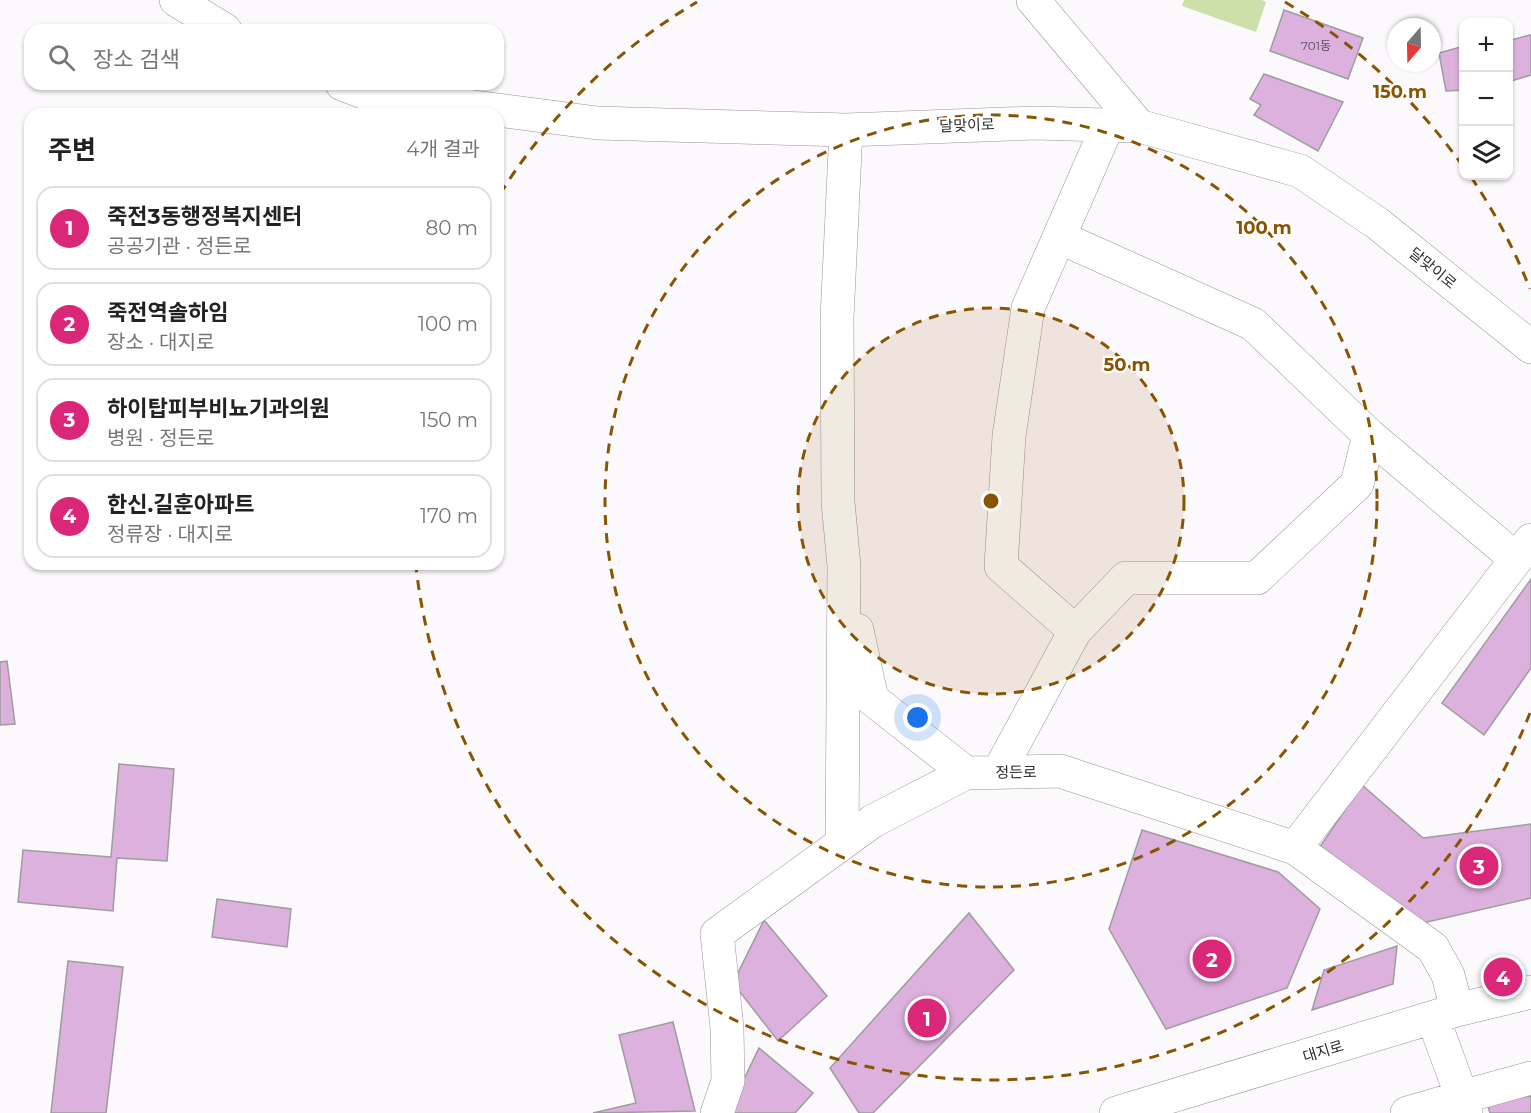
<!DOCTYPE html>
<html lang="ko">
<meta charset="utf-8">
<style>
:root{--surface:#fff;--page:#f6f6f6;--text:#222;--muted:#767676;--line:#e0e0e0;--accent:#db2777}
body{margin:0;font-family:Montserrat,"Noto Sans KR",sans-serif;background:var(--page);color:var(--text)}
.controls{position:absolute;right:18px;top:18px;display:grid;overflow:hidden;border-radius:12px;box-shadow:0 2px 4px #0004}
.controls button{width:54px;height:54px;display:grid;place-items:center;padding:0;border:0;border-bottom:2px solid var(--line);background:var(--surface);color:var(--text);font:30px sans-serif}
.compass{position:absolute;left:1387px;top:18px;width:54px;height:54px;border-radius:50%;background:var(--surface);box-shadow:0 2px 4px #0004;rotate:200deg}
.you{position:absolute;left:918px;top:718px;width:21px;height:21px;margin:-15px;border:4px solid #fff;border-radius:50%;background:#1a73e8;box-shadow:0 0 0 9px #1a73e833}
.badge{display:grid;place-items:center;width:39px;height:39px;border-radius:50%;background:var(--accent);color:#fff;font-size:20px;font-weight:700}
.pin{position:absolute;translate:-50% -50%;border:3px solid #fff;box-shadow:0 2px 6px #0006}
.list{margin:0;padding:0;list-style:none}
h2{display:flex;justify-content:space-between;align-items:center;height:78px;margin:0;padding:0 24px;font-size:26px}
h2 small{font-size:20px;font-weight:400;color:var(--muted)}
.list li{display:grid;grid-template-columns:39px 1fr auto;gap:18px;align-items:center;box-sizing:border-box;height:84px;margin:0 12px 12px;padding:0 12px;border:2px solid var(--line);border-radius:18px}
.list b{display:block;font-size:22px;white-space:nowrap}
.list p{margin:0;font-size:20px;white-space:nowrap;color:var(--muted)}
.list em{font-size:20px;font-style:normal;color:var(--muted)}
.icon{flex:none;width:33px;height:33px;fill:none;stroke:currentColor;stroke-width:2;stroke-linecap:round;stroke-linejoin:round}
.map{position:relative;flex:none;width:1531px;height:1113px;overflow:hidden}
.search{position:absolute;background:var(--surface);box-shadow:0 2px 4px #0004;left:24px;top:24px;width:480px;height:66px;display:flex;align-items:center;gap:15px;box-sizing:border-box;padding:0 21px;border-radius:18px;color:var(--muted);font-size:22px}
.panel{position:absolute;background:var(--surface);box-shadow:0 2px 4px #0004;left:24px;top:108px;width:480px;height:462px;border-radius:18px}
.map>svg:first-child{display:block}
.green{fill:#cde0aa}
.building{fill:#dcb1de;stroke:#9e9c9e;stroke-width:1.5}
.lines{fill:none;stroke-linecap:round;stroke-linejoin:round}
.minor-casing{stroke:#989598;stroke-width:34}
.minor{stroke:#fff;stroke-width:33}
.ring{fill:none;stroke:#895400;stroke-width:3;stroke-dasharray:10 8}
.labels{text-anchor:middle;dominant-baseline:central;stroke-width:4.5;stroke-linejoin:round;paint-order:stroke}
.number-label{font-size:12px;fill:#5a4e5a}
.street-label{font-size:15px;fill:#2e2d2e;stroke:#fff}
.centre{fill:#895400;stroke:#fff;stroke-width:3}
.ring-label{font-size:18px;text-anchor:middle;font-weight:bold;fill:#895400;stroke:#fff;stroke-width:4.5;stroke-linejoin:round;paint-order:stroke}
</style>
<div class="map">
<svg width="1531" height="1113" viewBox="0 0 1531 1113">
<rect width="100%" height="100%" fill="#fcf9fc"/>
<!-- green -->
<path class="green" d="M1184 0H1262L1266 2 1256 32 1182 6Z"/>
<!-- building -->
<path class="building" d="M1284 10 1363 38 1348 79 1270 51Z
M1530 35H1531V75L1508 82V41Z
M1464 46V90L1446 91 1439 53Z
M1264 74 1343 102 1318 151 1254 115 1261 105 1250 99Z
M1531 579V668L1484 735 1442 703Z
M7 661 15 724 0 725V662Z
M119 764 174 769 167 861 117 858 113 911 18 902 23 850 111 857Z
M1362 785 1423 838 1531 824V898L1410 926 1315 854Z
M1142 830 1278 872 1320 909 1287 988 1166 1029 1109 929Z
M217 899 291 909 287 947 212 937Z
M969 913 1014 970 873 1113H859L830 1068Z
M764 920 827 996 778 1041 733 983Z
M1397 946 1393 984 1312 1010 1324 970Z
M68 961 123 967 106 1113H51Z
M673 1022 695 1111 593 1113 636 1103 619 1035Z
M759 1048 813 1093 795 1113H731L732 1104Z
M1531 1096V1113H1490L1487 1103Z"/>
<g class="lines">
<!-- minor casing -->
<g class="minor-casing">
<path id="minor" d="M176 0 225 30
M1033 0 1139 126
M342 84 366 93 597 123 846 130 1035 123 1139 126 1300 171 1377 223 1531 347
M1059 237 1253 324 1369 435 1357 484 1257 578H1126L1075 631
M1369 435 1516 559
M857 630 872 699 966 773
M998 773 1075 631 1001 566 1009 436 1028 308 1108 125
M842 843 844 566 838 502 837 318 846 130
M1295 848 1531 540
M717 1113 728 1081 727 1028 717 934 873 821 966 773 1060 771 1295 848 1433 948 1448 975 1457 1010
M1116 1113 1457 1010 1531 992
M1407 1113 1462 1097 1433 1018
M1466 1113 1462 1097 1531 1078"/>
</g>
<!-- minor -->
<use href="#minor" class="minor"/>
</g>
<!-- distance rings -->
<circle cx="991" cy="501" r="193" fill="#895400" fill-opacity=".12"/>
<g class="ring">
<circle cx="991" cy="501" r="193"/>
<circle cx="991" cy="501" r="386"/>
<path d="M1530 713A579 579 0 0 1 416 567M500 194A579 579 0 0 1 697 2M1285 2A579 579 0 0 1 1462 165M1471 177A579 579 0 0 1 1530 289"/>
</g>
<g class="labels">
<!-- number labels -->
<g class="number-label">
<text x="1316" y="45">701동</text>
</g>
<!-- street labels -->
<g class="street-label">
<text transform="translate(967 125) rotate(-2)">달맞이로</text>
<text transform="translate(1433 268) rotate(39)">달맞이로</text>
<text transform="translate(1016 772) rotate(-1)">정든로</text>
<text transform="translate(1323 1051) rotate(-17)">대지로</text>
</g>
</g>
<circle cx="991" cy="501" r="9" class="centre"/>
<g class="ring-label">
<text x="1400" y="98">150 m</text>
<text x="1264" y="234">100 m</text>
<text x="1127" y="371">50 m</text>
</g>
</svg>
<div class="controls">
<button>+</button>
<button>−</button>
<button><svg class="icon" aria-label="layers" viewBox="0 0 24 24"><path d="M12 4l9 5-9 5-9-5zM3 14l9 5 9-5"/></svg></button>
</div>
<svg class="compass" viewBox="-18 -18 36 36"><path d="M0-13l5 13h-10z" fill="#e53935"/><path d="M0 13l5-13h-10z" fill="#767676"/></svg>
<div class="you"></div>
<div class="pin badge" style="left:927px;top:1018px">1</div>
<div class="pin badge" style="left:1212px;top:959px">2</div>
<div class="pin badge" style="left:1479px;top:866px">3</div>
<div class="pin badge" style="left:1503px;top:977px">4</div>
<div class="search"><svg class="icon" aria-label="search" viewBox="0 0 24 24"><circle cx="10" cy="10" r="6"/><path d="M15 15l6 6"/></svg>장소 검색</div>
<section class="panel">
<h2>주변<small>4개 결과</small></h2>
<ul class="list">
<li><span class="badge">1</span><div><b>죽전3동행정복지센터</b><p>공공기관 · 정든로</p></div><em>80 m</em></li>
<li><span class="badge">2</span><div><b>죽전역솔하임</b><p>장소 · 대지로</p></div><em>100 m</em></li>
<li><span class="badge">3</span><div><b>하이탑피부비뇨기과의원</b><p>병원 · 정든로</p></div><em>150 m</em></li>
<li><span class="badge">4</span><div><b>한신.길훈아파트</b><p>정류장 · 대지로</p></div><em>170 m</em></li>
</ul>
</section>
</div>
